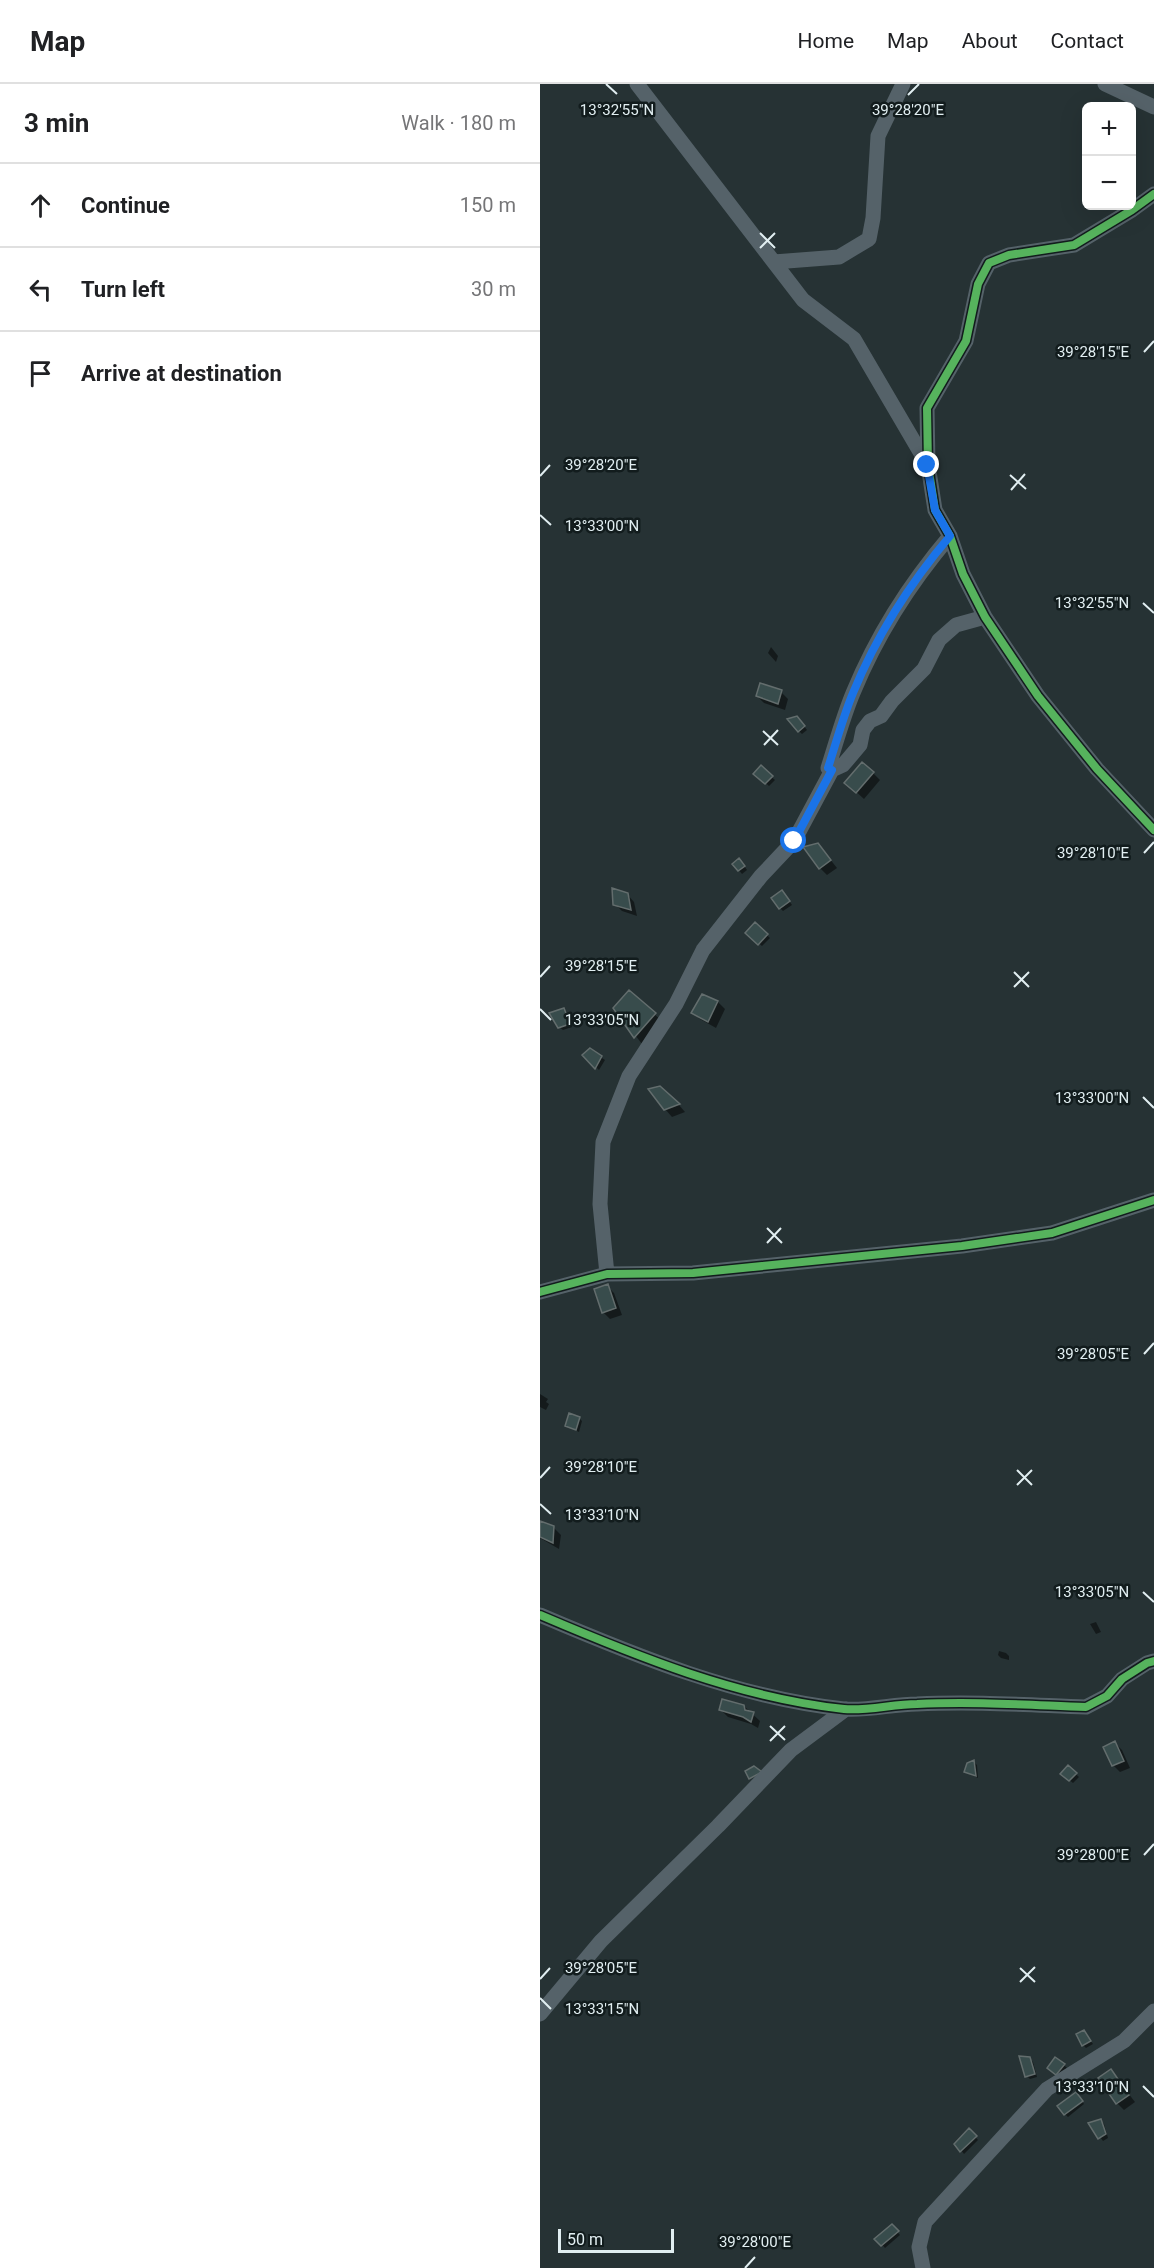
<!DOCTYPE html>
<meta charset="utf-8">
<style>
:root{--surface:#fff;--page:#f2f2f2;--text:#202124;--muted:#757577;--line:#e0e0e0}
body{margin:0;font-family:Roboto,sans-serif;background:var(--page);color:var(--text)}
.controls{position:absolute;right:18px;top:18px;display:grid;overflow:hidden;border-radius:9px;box-shadow:0 6px 24px #0002}
.controls button{width:54px;height:54px;display:grid;place-items:center;padding:0;border:0;border-bottom:2px solid var(--line);background:var(--surface);color:var(--text);font:30px sans-serif}
.scale{position:absolute;left:18px;bottom:15px;width:116px;box-sizing:border-box;padding-left:6px;border:3px solid #e1eef1;border-top:0;font-size:16px;line-height:21px;white-space:nowrap;color:#e1eef1;-webkit-text-stroke:4px #121c1d;paint-order:stroke}
.stop{position:absolute;width:18px;height:18px;margin:-14px;border:4px solid #1a73e8;border-radius:50%;background:#fff}
.stop.end{background:#1a73e8;border-color:#fff;box-shadow:0 2px 6px #0008}
.list{margin:0;padding:0;list-style:none}
h2{display:flex;justify-content:space-between;align-items:center;height:78px;margin:0;padding:0 24px;font-size:26px}
h2 small{font-size:20px;font-weight:400;color:var(--muted)}
.list li{display:grid;grid-template-columns:39px 1fr auto;gap:18px;align-items:center;box-sizing:border-box;height:84px;padding:0 24px;border-top:2px solid var(--line)}
.list b{display:block;font-size:22px;white-space:nowrap}
.list em{font-size:20px;font-style:normal;color:var(--muted)}
.icon{flex:none;width:33px;height:33px;fill:none;stroke:currentColor;stroke-width:2;stroke-linecap:round;stroke-linejoin:round}
.map{position:relative;flex:none;width:614px;height:2184px;overflow:hidden}
header{display:flex;align-items:center;gap:36px;box-sizing:border-box;height:84px;padding:0 30px;background:var(--surface);border-bottom:2px solid var(--line)}
header strong{font-size:28px}
nav{display:flex;gap:33px;margin-inline-start:auto;font-size:21px}
main{display:flex}
aside{flex:1;background:var(--surface)}
.map>svg:first-child{display:block}
.shadow{fill:#0007}
.building{fill:#384c4c;stroke:#636d6d;stroke-width:1.5}
.lines{fill:none;stroke-linecap:round;stroke-linejoin:round}
.minor{stroke:#556269;stroke-width:15}
.cycleway-casing{stroke:#121c1d;stroke-width:11}
.cycleway{stroke:#56b35d;stroke-width:8}
.route{stroke:#1a73e8;stroke-width:8}
.ticks{fill:none;stroke:#e1eef1;stroke-width:2}
.ticks-label{font-size:15px;text-anchor:middle;fill:#e1eef1;stroke:#121c1d;stroke-width:5;stroke-linejoin:round;paint-order:stroke}
</style>
<header>
<strong>Map</strong>
<nav><a>Home</a><a>Map</a><a>About</a><a>Contact</a></nav>
</header>
<main>
<aside>
<h2>3 min<small>Walk · 180 m</small></h2>
<ul class="list">
<li><svg class="icon" aria-label="ahead" viewBox="0 0 24 24"><path d="M12 20V5M6 11l6-6 6 6"/></svg><div><b>Continue</b></div><em>150 m</em></li>
<li><svg class="icon" aria-label="left" viewBox="0 0 24 24"><path d="M17 20v-9H6M10 6l-5 5 5 5"/></svg><div><b>Turn left</b></div><em>30 m</em></li>
<li><svg class="icon" aria-label="arrive" viewBox="0 0 24 24"><path d="M6 21V4h12l-3 4 3 4H6"/></svg><div><b>Arrive at destination</b></div></li>
</ul>
</aside>
<div class="map">
<svg width="614" height="2184" viewBox="0 0 614 2184">
<rect width="100%" height="100%" fill="#263234"/>
<!-- shadow -->
<path class="shadow" d="M231 563 238 572 236 578 228 569Z
M241 608 248 615 245 626 224 619 217 612Z
M260 637 267 646 262 650 259 647Z
M221 684 235 696 229 702 216 690Z
M333 689 340 696 324 715 313 705Z
M278 760 297 784 287 791 280 784Z
M202 779 207 786 202 790 194 780Z
M87 810 94 818 97 832 82 827 75 820Z
M245 811 252 821 243 827 240 824Z
M215 840 230 854 222 862 207 849Z
M89 908 122 937 102 960 75 925Z
M163 912 178 918 185 925 176 944 160 935 153 929Z
M24 925 32 943 23 946 19 943Z
M50 966 65 976 59 986 44 971Z
M120 1004 139 1021 145 1028 132 1033 125 1025Z
M67 1202 74 1209 82 1231 70 1235 63 1228Z
M0 1310 8 1315 6 1318 9 1320 6 1326 0 1323Z
M39 1334 42 1337 39 1348 27 1342Z
M0 1439 14 1444 21 1451 19 1465 0 1454Z
M556 1538 561 1548 556 1550 550 1540Z
M459 1567 466 1569 469 1572V1576L461 1574 458 1571Z
M204 1622 220 1637 218 1644 211 1640 188 1633 181 1626Z
M575 1659 582 1666 590 1684 580 1688 573 1681Z
M434 1678 437 1681 438 1694 426 1687Z
M528 1683 539 1693 533 1699 522 1690Z
M544 1948 553 1960 546 1964 543 1961Z
M489 1974 493 1978 497 1993 490 1995 487 1992Z
M524 1981 527 1984 520 1993 509 1983Z
M571 1987 595 2018 584 2026 577 2019Z
M539 2013 544 2020 528 2033 525 2030Z
M561 2037 564 2040 568 2054 563 2057 550 2040Z
M429 2046 438 2056 424 2070 416 2060Z
M352 2142 360 2151 345 2164 337 2155Z"/>
<!-- building -->
<path class="building" d="M220 599 242 606 238 620 216 612Z
M257 632 265 642 258 648 247 635Z
M322 678 334 688 316 709 304 699Z
M221 681 233 692 225 700 213 690Z
M278 759 291 776 279 785 263 763Z
M199 774 205 782 198 787 192 780Z
M72 804 88 809 91 826 73 821Z
M242 806 250 817 239 825 231 814Z
M215 838 228 850 218 861 205 849Z
M89 906 116 929 94 954 73 924Z
M162 910 178 917 168 938 151 929Z
M24 924 30 940 18 944 9 929Z
M50 964 62 972 55 985 42 971Z
M120 1002 140 1020 124 1026 108 1005Z
M68 1200 76 1224 62 1229 54 1205Z
M29 1329 40 1333 36 1346 25 1342Z
M0 1437 14 1442 13 1459 0 1453Z
M182 1615 204 1621 205 1626 214 1628 211 1638 203 1633 179 1626Z
M575 1657 584 1677 572 1682 563 1663Z
M434 1676 436 1692 424 1688 427 1679Z
M528 1681 537 1689 529 1697 520 1690Z
M214 1682 222 1688 209 1695 205 1687Z
M544 1946 551 1957 542 1962 536 1950Z
M479 1972 490 1973 495 1990 485 1993Z
M515 1973 525 1980 516 1991 507 1984Z
M571 1985 589 2011 576 2020 558 1994Z
M536 2008 543 2017 524 2031 517 2022Z
M561 2035 566 2050 558 2055 548 2039Z
M429 2044 437 2052 420 2068 414 2060Z
M352 2140 359 2147 341 2162 334 2155Z"/>
<g class="lines">
<!-- minor -->
<path class="minor" d="M97 0 263 216 314 255 386 378
M565 0 614 23
M614 110 592 126 534 161 469 171 449 179 438 200 426 257 387 324 388 381 395 426 410 452 423 490 445 533 498 612 557 685 614 746
M234 178 299 173 329 155 333 134 338 52 363 0
M410 452C371 498 336 553 313 609 303 633 296 659 288 684L292 686 303 681 320 661 323 646 330 637 341 632 352 617 384 585 399 556 416 541 445 533
M67 1190 60 1120 63 1058 89 992 136 920 163 866 221 792 254 757 292 686
M0 1208 67 1190 153 1189 422 1162 512 1149 614 1116
M0 1531C96 1572 199 1614 304 1625 328 1627 353 1620 377 1620 433 1617 490 1621 546 1623L567 1612 582 1595 607 1579 614 1577
M0 1930 61 1857 178 1742 251 1666 306 1625
M383 2184 379 2163 385 2138 507 2005 584 1957 614 1927"/>
<!-- cycleway casing -->
<g class="cycleway-casing">
<path id="cycleway" d="M614 110 592 126 534 161 469 171 449 179 438 200 426 257 387 324 388 381 395 426 410 452 423 490 445 533 498 612 557 685 614 746
M0 1208 67 1190 153 1189 422 1162 512 1149 614 1116
M0 1531C96 1572 199 1614 304 1625 328 1627 353 1620 377 1620 433 1617 490 1621 546 1623L567 1612 582 1595 607 1579 614 1577"/>
</g>
<!-- cycleway -->
<use href="#cycleway" class="cycleway"/>
</g>
<g class="lines">
<!-- route -->
<path class="route" d="M254 757 292 686 288 684C296 659 303 633 313 609 336 553 371 498 410 452L395 426 387 381"/>
</g>
<!-- ticks -->
<path class="ticks" d="M66 0 77 10M368 11 379 0M220 149 235 164M220 164 235 149M604 268 614 257M470 391 486 405M0 392 10 381M471 406 485 390M0 431 11 441M603 519 614 529M223 647 238 661M224 661 238 646M604 769 614 758M474 888 489 903M0 893 10 882M474 903 489 888M0 925 11 936M603 1013 614 1024M227 1144 242 1159M227 1159 241 1144M604 1270 614 1259M477 1386 492 1401M0 1394 10 1383M477 1401 492 1386M0 1420 11 1430M603 1508 614 1518M230 1642 245 1656M230 1657 245 1642M604 1771 614 1760M480 1884 495 1898M0 1895 10 1884M480 1898 495 1883M0 1914 11 1925M603 2002 614 2013M205 2184 215 2173"/>
<g class="ticks-label">
<text x="77" y="31">13°32'55"N</text>
<text x="368" y="31">39°28'20"E</text>
<text x="553" y="273">39°28'15"E</text>
<text x="61" y="386">39°28'20"E</text>
<text x="62" y="447">13°33'00"N</text>
<text x="552" y="524">13°32'55"N</text>
<text x="553" y="774">39°28'10"E</text>
<text x="61" y="887">39°28'15"E</text>
<text x="62" y="941">13°33'05"N</text>
<text x="552" y="1019">13°33'00"N</text>
<text x="553" y="1275">39°28'05"E</text>
<text x="61" y="1388">39°28'10"E</text>
<text x="62" y="1436">13°33'10"N</text>
<text x="552" y="1513">13°33'05"N</text>
<text x="553" y="1776">39°28'00"E</text>
<text x="61" y="1889">39°28'05"E</text>
<text x="62" y="1930">13°33'15"N</text>
<text x="552" y="2008">13°33'10"N</text>
<text x="215" y="2163">39°28'00"E</text>
</g>
</svg>
<div class="controls">
<button>+</button>
<button>−</button>
</div>
<div class="scale">50 m</div>
<div class="stop" style="left:254px;top:757px"></div>
<div class="stop end" style="left:387px;top:381px"></div>
</div>
</main>
